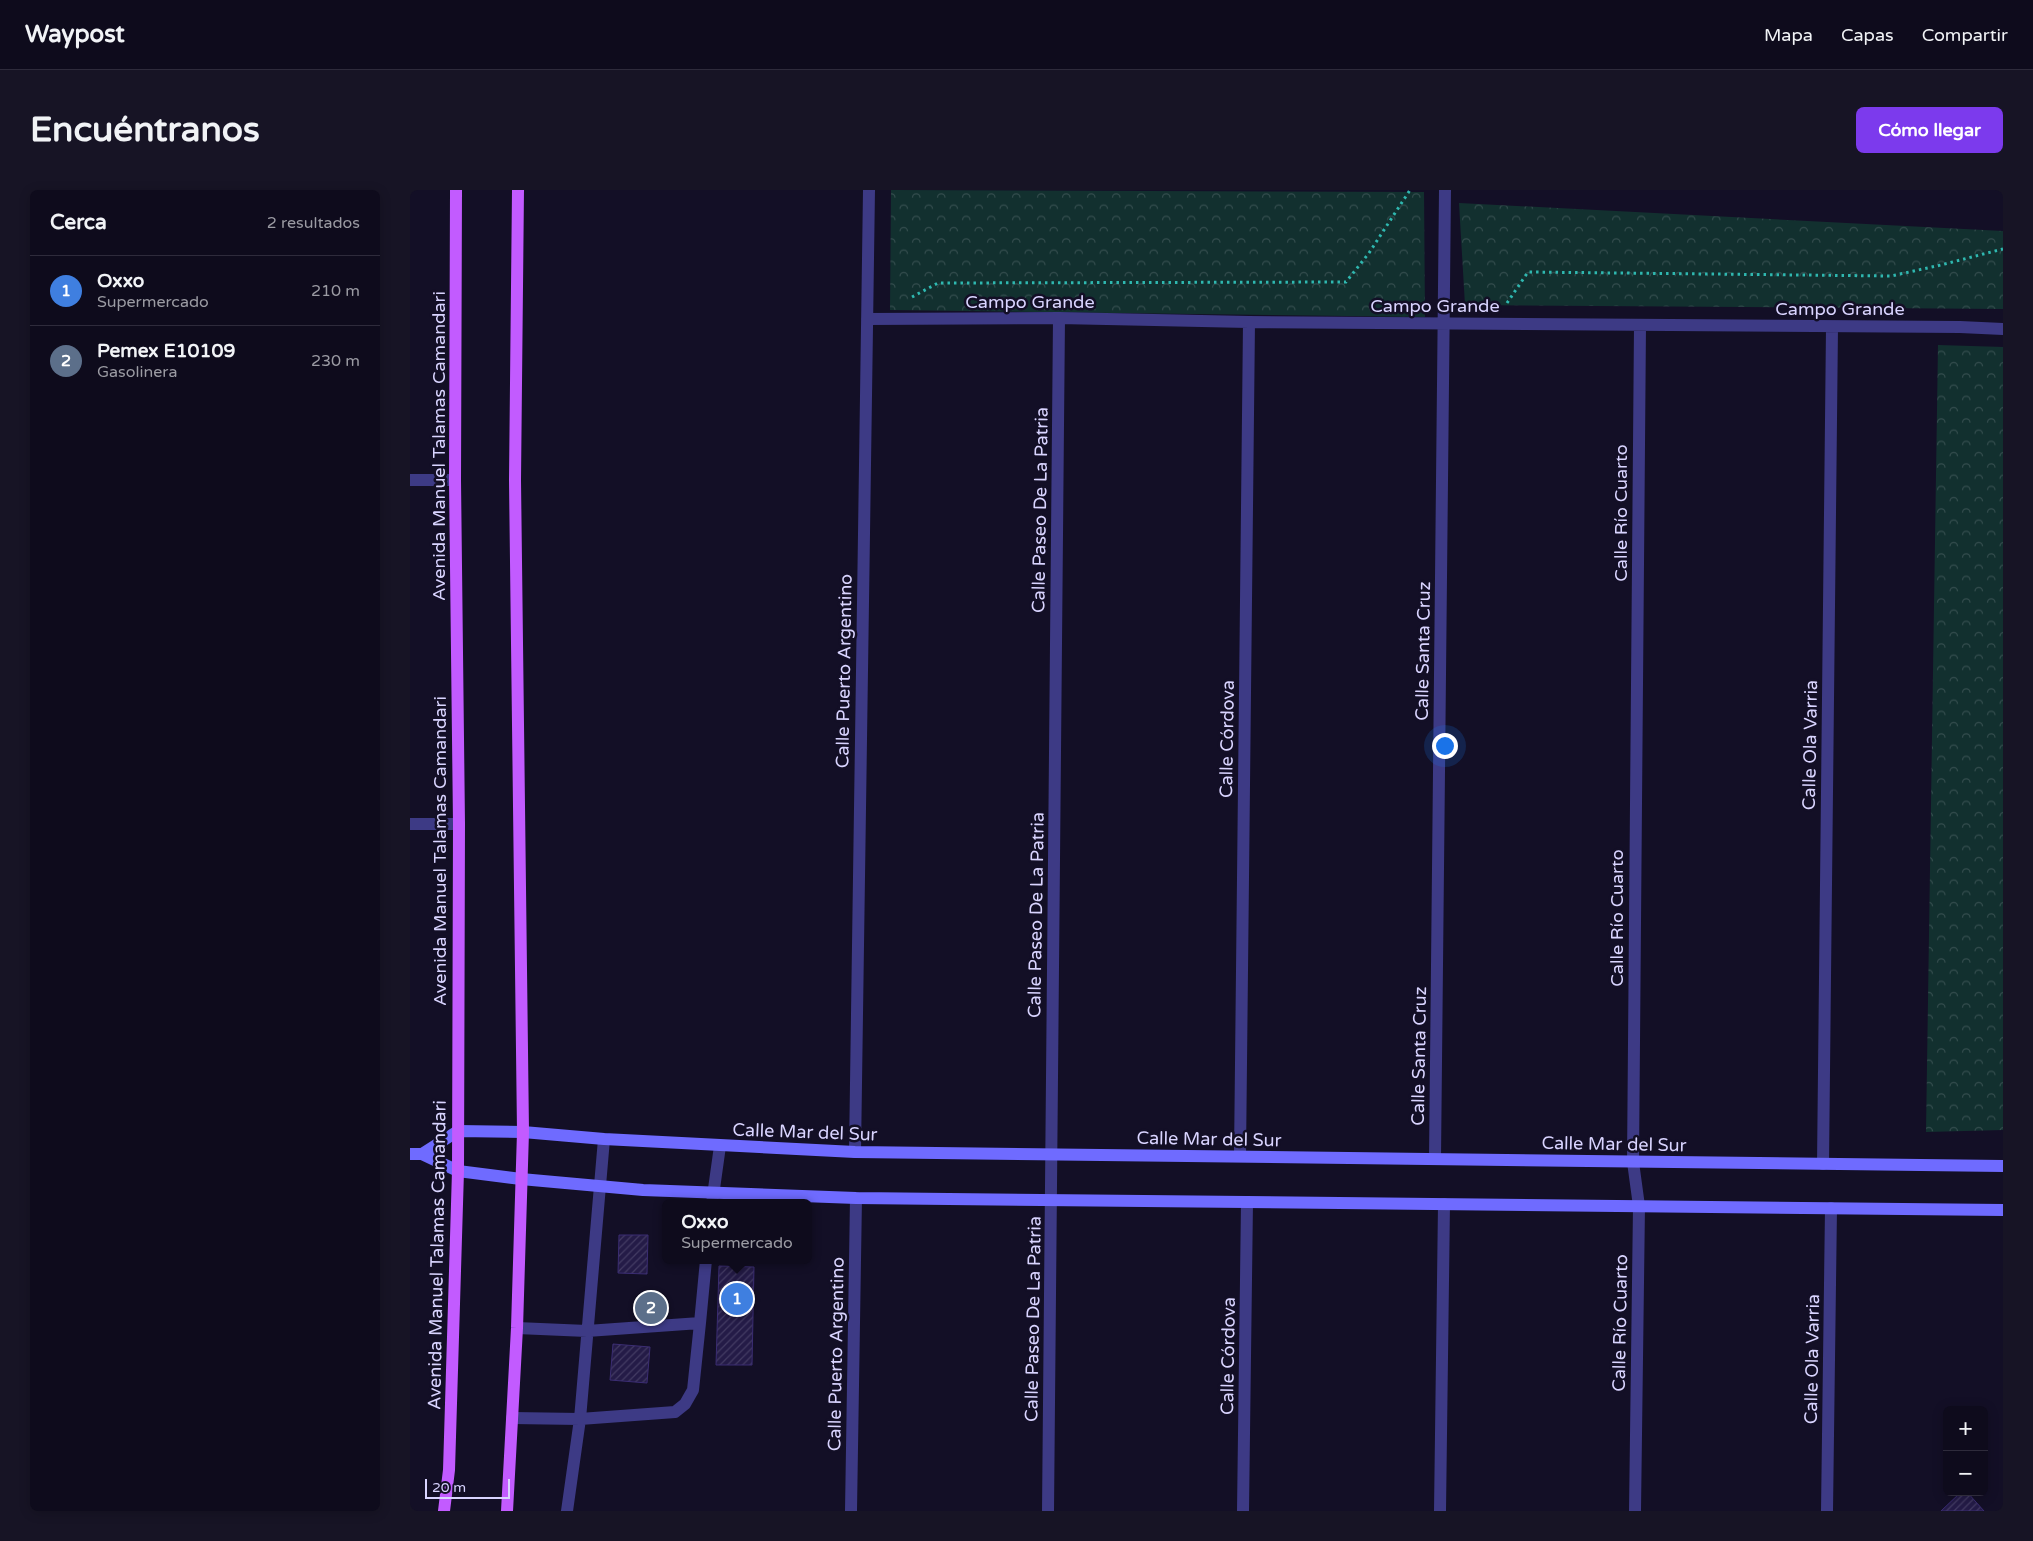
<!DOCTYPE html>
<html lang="es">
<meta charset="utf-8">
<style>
:root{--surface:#0e0b1c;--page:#171425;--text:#f1f3f6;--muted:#9b9ba3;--line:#2e2b3b;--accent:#7c3aed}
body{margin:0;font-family:"Varela Round",sans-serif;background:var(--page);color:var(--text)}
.controls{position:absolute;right:15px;bottom:15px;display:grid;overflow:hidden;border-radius:8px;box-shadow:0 2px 12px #0003}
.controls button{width:45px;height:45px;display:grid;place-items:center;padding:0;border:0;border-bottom:1px solid var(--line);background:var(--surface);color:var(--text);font:25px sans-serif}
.scale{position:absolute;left:15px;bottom:12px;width:85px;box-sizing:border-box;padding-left:5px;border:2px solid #d9d4ff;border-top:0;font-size:14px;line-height:18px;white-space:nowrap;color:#d9d4ff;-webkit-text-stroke:4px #130f26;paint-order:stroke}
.you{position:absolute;left:1034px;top:555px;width:18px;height:18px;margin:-12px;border:4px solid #fff;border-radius:50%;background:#1a73e8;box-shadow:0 0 0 8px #1a73e833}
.badge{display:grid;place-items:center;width:32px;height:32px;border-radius:50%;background:var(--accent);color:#fff;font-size:16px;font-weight:700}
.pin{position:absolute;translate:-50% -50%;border:2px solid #fff;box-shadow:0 1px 5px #0006}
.popup{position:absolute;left:252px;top:1009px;width:150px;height:65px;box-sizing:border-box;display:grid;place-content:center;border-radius:8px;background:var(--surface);filter:drop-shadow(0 1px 4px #0005);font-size:16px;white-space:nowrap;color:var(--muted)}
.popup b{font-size:19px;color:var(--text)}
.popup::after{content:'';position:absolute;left:50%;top:100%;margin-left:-10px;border:10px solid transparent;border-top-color:var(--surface)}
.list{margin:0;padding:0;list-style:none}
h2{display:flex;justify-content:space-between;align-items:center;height:65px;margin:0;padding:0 20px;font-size:21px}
h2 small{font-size:16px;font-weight:400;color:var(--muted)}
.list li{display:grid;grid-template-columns:32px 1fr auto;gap:15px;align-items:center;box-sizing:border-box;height:70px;padding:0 20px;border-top:1px solid var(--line)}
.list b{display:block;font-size:19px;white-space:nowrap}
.list p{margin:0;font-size:16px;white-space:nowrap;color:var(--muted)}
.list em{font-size:16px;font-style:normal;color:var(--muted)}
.map{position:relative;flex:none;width:1593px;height:1321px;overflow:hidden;border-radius:8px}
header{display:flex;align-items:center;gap:30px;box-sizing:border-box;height:70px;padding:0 25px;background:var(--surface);border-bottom:1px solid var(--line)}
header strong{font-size:24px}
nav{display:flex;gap:28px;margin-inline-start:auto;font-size:18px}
.intro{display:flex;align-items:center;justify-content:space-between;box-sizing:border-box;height:120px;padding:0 30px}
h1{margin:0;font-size:35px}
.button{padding:12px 22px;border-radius:8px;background:var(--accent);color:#fff;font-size:18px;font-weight:700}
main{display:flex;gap:30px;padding:0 30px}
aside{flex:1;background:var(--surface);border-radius:8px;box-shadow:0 2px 12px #0003}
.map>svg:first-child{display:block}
.forest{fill:url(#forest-crowns)}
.building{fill:url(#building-hatch);stroke:#3b2d73}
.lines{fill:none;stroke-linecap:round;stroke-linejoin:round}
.path{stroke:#2fb8b0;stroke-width:3;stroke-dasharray:2.5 4;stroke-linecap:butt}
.lane{stroke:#3d3a85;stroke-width:12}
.street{stroke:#3d3a85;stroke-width:12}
.secondary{stroke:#6f6bff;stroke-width:12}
.primary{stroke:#c25bff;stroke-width:12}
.labels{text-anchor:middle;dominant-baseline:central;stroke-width:5;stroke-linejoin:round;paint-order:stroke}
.street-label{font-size:18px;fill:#d9d4ff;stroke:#130f26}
</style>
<header>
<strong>Waypost</strong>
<nav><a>Mapa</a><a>Capas</a><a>Compartir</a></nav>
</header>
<div class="intro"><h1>Encuéntranos</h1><a class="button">Cómo llegar</a></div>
<main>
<aside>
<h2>Cerca<small>2 resultados</small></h2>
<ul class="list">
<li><span class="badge" style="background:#3f7fe0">1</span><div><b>Oxxo</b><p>Supermercado</p></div><em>210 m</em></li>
<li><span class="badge" style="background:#5c6f8a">2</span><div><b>Pemex E10109</b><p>Gasolinera</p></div><em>230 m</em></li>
</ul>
</aside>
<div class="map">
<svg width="1593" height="1321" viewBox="0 0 1593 1321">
<defs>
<pattern id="forest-crowns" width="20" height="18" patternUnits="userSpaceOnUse" patternTransform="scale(1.25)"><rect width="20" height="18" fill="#12302f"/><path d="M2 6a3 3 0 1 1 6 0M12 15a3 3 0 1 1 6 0" fill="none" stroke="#344d4e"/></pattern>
<pattern id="building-hatch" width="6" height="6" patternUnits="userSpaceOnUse" patternTransform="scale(1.25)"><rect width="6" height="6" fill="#241b47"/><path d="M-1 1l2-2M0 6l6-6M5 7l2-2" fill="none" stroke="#433b63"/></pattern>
</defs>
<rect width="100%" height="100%" fill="#130f26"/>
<!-- forest -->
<path class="forest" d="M481 0 1014 2 1015 127 480 120Z
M1049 13 1593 41V119L1055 115Z
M1528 155 1593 157V940L1516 942Z"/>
<!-- building -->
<path class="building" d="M209 1045H238L237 1084 208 1083Z
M309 1076 344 1077 342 1175H306Z
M203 1154 240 1157 237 1193 200 1190Z
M1551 1302H1557L1574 1321H1531Z"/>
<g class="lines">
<!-- path -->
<path class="path" d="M502 107 528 93 936 92 959 63 1000 0
M1097 113 1118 82 1481 86 1531 75 1593 59"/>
<!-- lane -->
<path class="lane" d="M302 1013 310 956
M290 1133 296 1070
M102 1228 170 1229 265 1222 275 1214 283 1200 290 1133 177 1141 107 1138
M157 1321 170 1229 194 949"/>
<!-- street -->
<path class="street" d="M457 129 649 128 839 132 1550 137 1593 139
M0 290H45
M0 634H49
M445 962 459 0
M830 966 839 132
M1025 969 1035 0
M1413 974 1422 137
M441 1321 446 1008
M638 1321 649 128
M833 1321 837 1012
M1030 1321 1034 1014
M1225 1321 1229 1016 1223 972 1230 135
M1417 1321 1421 1018"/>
<!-- secondary -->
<path class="secondary" d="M0 964H12L48 981 111 989 233 1000 446 1008 1593 1020
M12 964 48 941 113 942 194 949 445 962 1593 976"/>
<!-- primary -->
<path class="primary" d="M34 1321 39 1280 48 981 49 634 45 290 46 0
M97 1321 107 1138 113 942 105 290 108 0"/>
</g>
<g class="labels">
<!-- street labels -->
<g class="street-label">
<text x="620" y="112">Campo Grande</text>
<text x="1025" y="116">Campo Grande</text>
<text x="1430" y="119">Campo Grande</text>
<text transform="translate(29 256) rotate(-90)">Avenida Manuel Talamas Camandari</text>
<text transform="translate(630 320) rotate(-89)">Calle Paseo De La Patria</text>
<text transform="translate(1211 323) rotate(-90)">Calle Río Cuarto</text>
<text transform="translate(1013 461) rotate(-89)">Calle Santa Cruz</text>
<text transform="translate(434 481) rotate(-89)">Calle Puerto Argentino</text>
<text transform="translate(817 549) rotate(-89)">Calle Córdova</text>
<text transform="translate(1400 555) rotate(-89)">Calle Ola Varria</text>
<text transform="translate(30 661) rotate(-90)">Avenida Manuel Talamas Camandari</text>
<text transform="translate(626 725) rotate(-89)">Calle Paseo De La Patria</text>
<text transform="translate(1207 728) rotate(-90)">Calle Río Cuarto</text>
<text transform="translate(1009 866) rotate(-89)">Calle Santa Cruz</text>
<text transform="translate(395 942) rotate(2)">Calle Mar del Sur</text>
<text transform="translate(799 949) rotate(1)">Calle Mar del Sur</text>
<text transform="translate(1204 954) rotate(1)">Calle Mar del Sur</text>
<text transform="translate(27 1065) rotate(-89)">Avenida Manuel Talamas Camandari</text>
<text transform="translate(623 1129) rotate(-89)">Calle Paseo De La Patria</text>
<text transform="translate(1210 1133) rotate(-89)">Calle Río Cuarto</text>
<text transform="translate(426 1164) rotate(-89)">Calle Puerto Argentino</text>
<text transform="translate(818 1166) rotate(-89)">Calle Córdova</text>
<text transform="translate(1402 1169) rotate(-89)">Calle Ola Varria</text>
</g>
</g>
</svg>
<div class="controls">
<button>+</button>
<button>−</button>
</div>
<div class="scale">20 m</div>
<div class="you"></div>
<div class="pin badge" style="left:327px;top:1109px;background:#3f7fe0">1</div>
<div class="popup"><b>Oxxo</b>Supermercado</div>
<div class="pin badge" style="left:241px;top:1118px;background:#5c6f8a">2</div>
</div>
</main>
